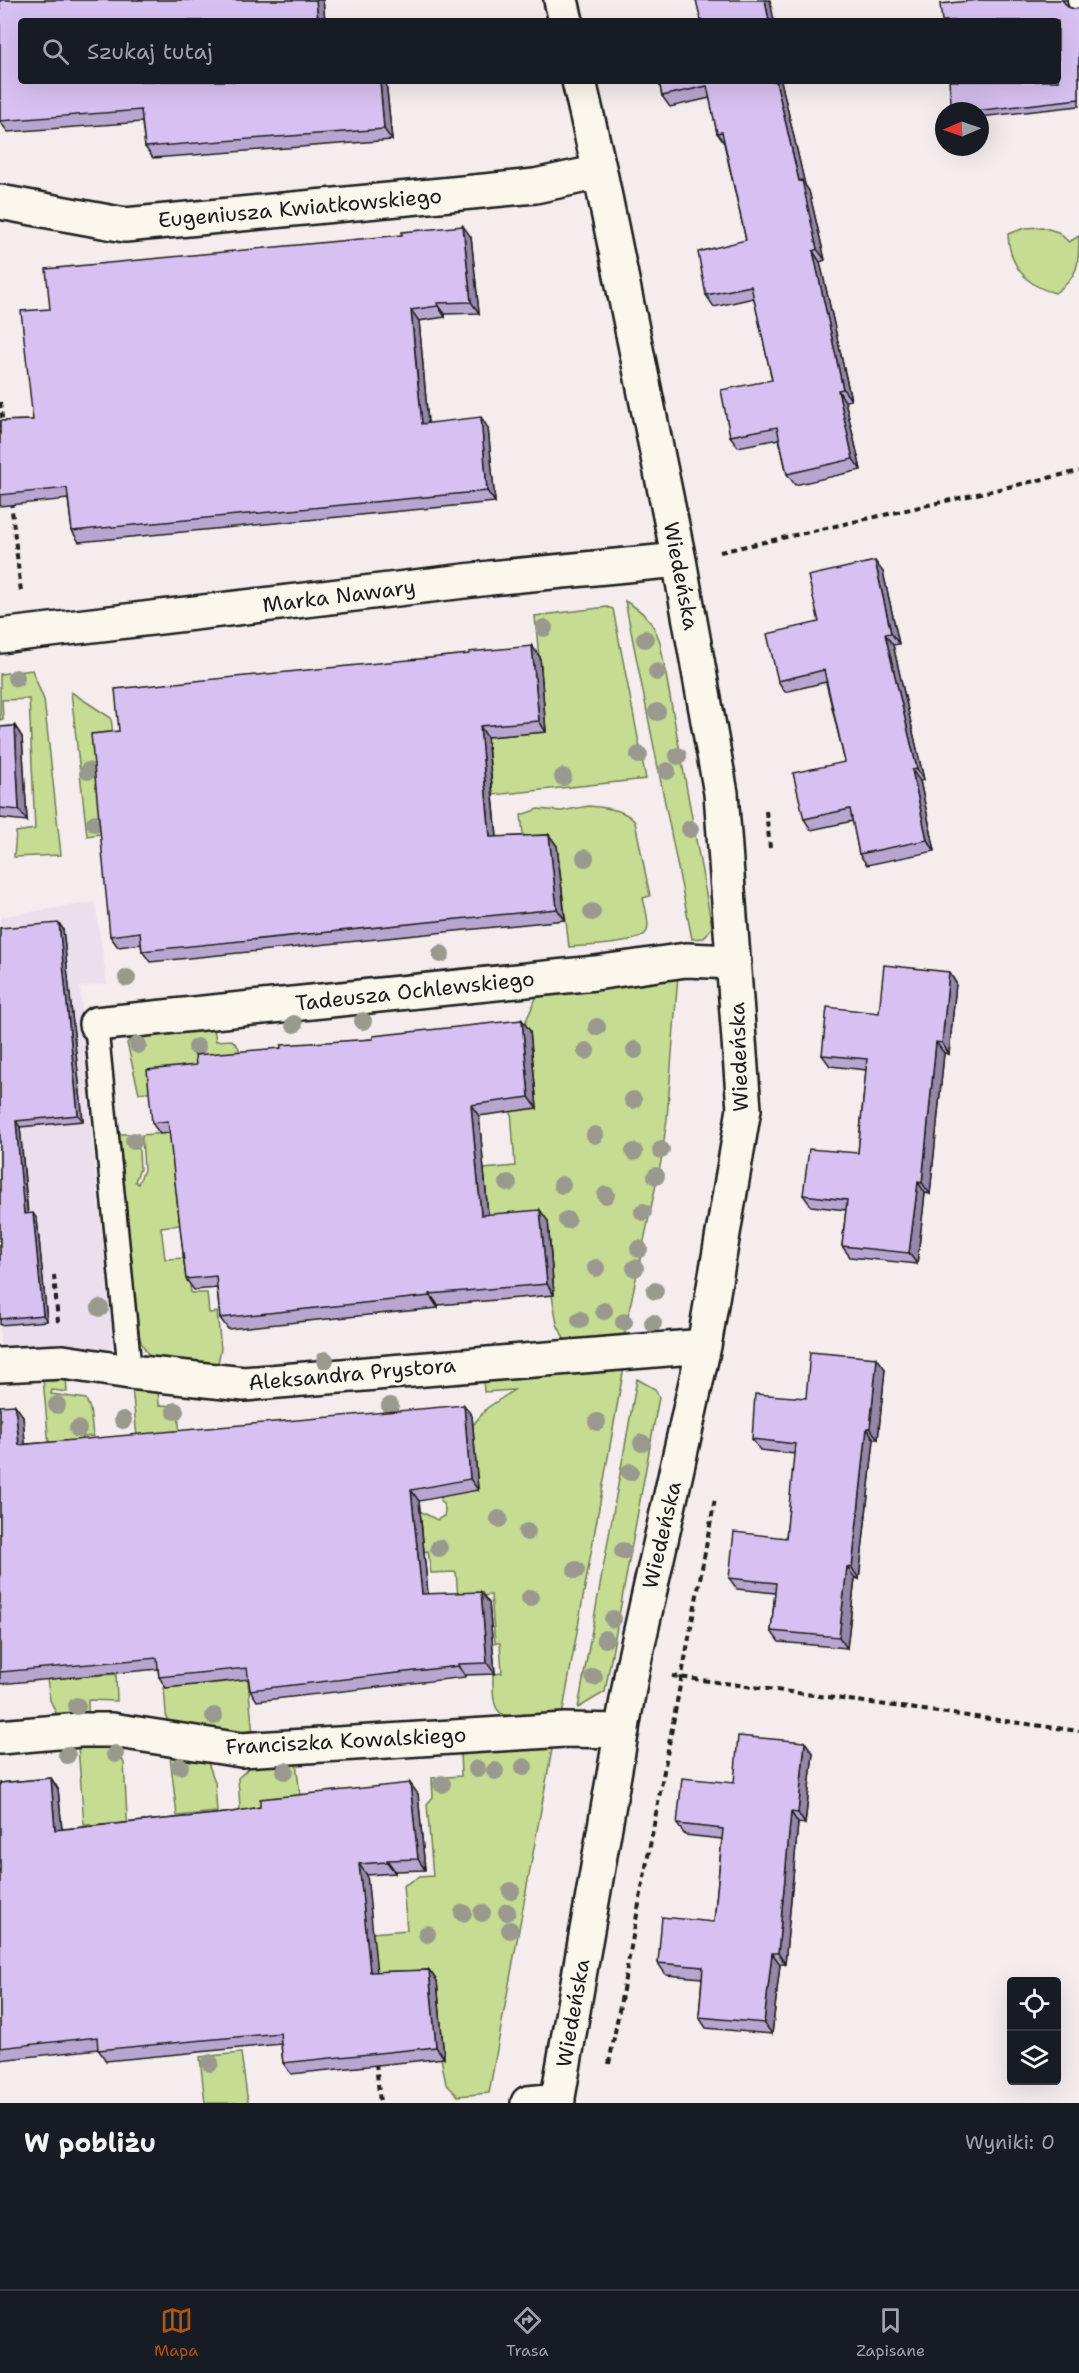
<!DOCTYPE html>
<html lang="pl">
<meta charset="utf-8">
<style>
:root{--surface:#171b24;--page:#242831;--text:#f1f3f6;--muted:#9ea1a6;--line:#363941;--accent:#b45309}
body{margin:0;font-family:"Shantell Sans",sans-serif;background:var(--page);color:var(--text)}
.controls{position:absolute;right:18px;bottom:18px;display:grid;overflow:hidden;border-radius:6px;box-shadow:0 6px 24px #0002}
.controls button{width:54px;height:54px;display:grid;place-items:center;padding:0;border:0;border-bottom:2px solid var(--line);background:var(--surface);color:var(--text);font:30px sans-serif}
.compass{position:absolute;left:935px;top:102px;width:54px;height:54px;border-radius:50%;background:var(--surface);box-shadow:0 6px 24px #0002;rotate:268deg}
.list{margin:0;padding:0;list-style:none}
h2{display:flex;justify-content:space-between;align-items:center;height:78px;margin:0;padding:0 24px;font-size:26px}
h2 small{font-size:20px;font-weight:400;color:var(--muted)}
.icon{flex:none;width:33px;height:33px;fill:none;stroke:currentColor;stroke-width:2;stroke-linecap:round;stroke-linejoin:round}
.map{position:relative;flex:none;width:1079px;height:2103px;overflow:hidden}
.search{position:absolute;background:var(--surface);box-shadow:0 6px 24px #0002;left:18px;right:18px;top:18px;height:66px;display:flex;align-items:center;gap:15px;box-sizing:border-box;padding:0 21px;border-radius:6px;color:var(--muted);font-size:22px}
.sheet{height:186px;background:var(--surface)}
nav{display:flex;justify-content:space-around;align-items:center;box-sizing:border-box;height:84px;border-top:2px solid var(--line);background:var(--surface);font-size:16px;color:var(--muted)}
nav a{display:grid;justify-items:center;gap:3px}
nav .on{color:var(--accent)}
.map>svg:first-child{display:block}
.built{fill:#ebdfee}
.green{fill:#c5dc92;stroke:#707c57;stroke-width:1.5}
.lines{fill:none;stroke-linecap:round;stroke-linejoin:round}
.lane-casing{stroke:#1c1c1c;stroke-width:27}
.street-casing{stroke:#1c1c1c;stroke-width:38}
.path{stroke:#1c1c1c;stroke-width:4;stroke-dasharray:6 4.5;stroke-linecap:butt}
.lane{stroke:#fbf7ec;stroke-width:22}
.street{stroke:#fbf7ec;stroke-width:33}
.tree{fill:#999a8d}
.wall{fill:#b9a6d0;stroke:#1c1c1c;stroke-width:1.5}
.shaded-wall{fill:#9687a9;stroke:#1c1c1c;stroke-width:1.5}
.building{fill:#d7c1f2;stroke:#1c1c1c;stroke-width:1.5}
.labels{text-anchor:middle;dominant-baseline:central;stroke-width:6;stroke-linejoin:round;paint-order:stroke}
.street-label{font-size:21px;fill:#1c1c1c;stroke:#fbf7ec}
</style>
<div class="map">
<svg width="1079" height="2103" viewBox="0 0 1079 2103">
<rect width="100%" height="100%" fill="#f4eced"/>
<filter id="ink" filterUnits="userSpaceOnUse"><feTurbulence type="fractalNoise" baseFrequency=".0167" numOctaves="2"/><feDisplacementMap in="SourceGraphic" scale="12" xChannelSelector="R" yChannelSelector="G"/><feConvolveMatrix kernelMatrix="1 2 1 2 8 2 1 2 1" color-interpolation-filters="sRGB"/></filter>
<g filter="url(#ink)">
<!-- built -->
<path class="built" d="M95 902 107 984 80 987 90 1120 113 1336 112 1345 102 1352 0 1351V917Z"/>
<!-- green -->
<path class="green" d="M1042 227 1058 232 1069 242 1079 236C1079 264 1079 277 1055 293 1025 286 1009 264 1008 234L1025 228Z
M625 601C644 612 653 621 660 642L712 927 704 938 692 939Z
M607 607 613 609 646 779 493 795 487 737 546 732 535 616Z
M32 670 44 700 61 855 14 857 16 832 35 829 29 699 2 700 3 719 0 720V674Z
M71 692 111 718 114 743 107 833 87 836Z
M589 806C604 808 624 808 635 822L650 896 643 898C645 907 650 922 647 931 641 945 584 946 569 947L557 846 524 843 521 815 538 809 561 811Z
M678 975 667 1119 661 1161 625 1330V1338L566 1343 557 1324 552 1295 554 1294 548 1222 489 1226 484 1169 515 1166 511 1110 526 1032 525 1023 538 994Z
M214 1028 216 1041 232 1040 239 1048V1055L202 1066 156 1091 139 1093 127 1043 134 1036Z
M178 1132 187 1224 161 1227 165 1259 187 1258 191 1293H207L209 1313 217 1312 221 1349 217 1367 150 1358 141 1342 138 1330 118 1134H138L140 1169 135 1181 138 1184 144 1170 142 1135Z
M624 1367 562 1716C545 1717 504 1725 496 1707 492 1698 493 1684 493 1674L502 1673 500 1643H495L491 1595 458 1598 456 1572 431 1573 428 1551 424 1552 420 1511 437 1520 444 1516C446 1509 445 1505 440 1501L443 1494 478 1490 472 1426 487 1408 514 1390 484 1392 483 1379Z
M66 1377 67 1392 52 1390 51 1394 86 1399 90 1409 93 1436 83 1437 76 1446 49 1445 43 1379Z
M637 1379 655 1389 659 1397 605 1692 578 1708Z
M132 1387 158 1391 159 1405 178 1406 180 1443 138 1447Z
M246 1660 253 1735 167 1724 164 1688 227 1682Z
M116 1674 117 1701 88 1700V1715L58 1717 50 1700 47 1679Z
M553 1744 489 2093 458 2096 446 2084 441 2058H443L378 1986 372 1933 407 1930 403 1886 419 1877 433 1876 427 1804 433 1797 432 1778 461 1776 460 1751Z
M115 1745 124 1763 128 1835 91 1838 90 1825H84L78 1746Z
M170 1755 207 1760 215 1782 217 1812 177 1816Z
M296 1761 301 1805 241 1823 238 1778 252 1765Z
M241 2053 248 2103H205L200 2057Z"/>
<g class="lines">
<!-- lane casing -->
<g class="lane-casing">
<path id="lane" d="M1079 0V1
M96 1024 130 1372"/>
</g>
<!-- street casing -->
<g class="street-casing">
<path id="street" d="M561 0 566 21
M0 202 125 225 535 186 600 172
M0 636 490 578 679 560
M96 1024 595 973 686 960 734 962
M0 1365 63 1362 130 1372 244 1384 704 1346
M0 1737 80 1730H112L241 1750 565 1730 622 1731
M528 2103 558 2100
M557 2103 632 1671 704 1346 744 1109 721 793 679 560 600 172 579 81"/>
</g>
<!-- path -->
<path class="path" d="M0 402 3 425
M11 501 21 592
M720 552 1079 471
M766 811 770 848
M54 1275 58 1322
M672 1676 1079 1731
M376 2063 380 2103
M609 2064 715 1499"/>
<!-- lane -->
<use href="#lane" class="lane"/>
<!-- street -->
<use href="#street" class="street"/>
</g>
<!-- trees -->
<g class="tree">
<circle cx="544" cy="628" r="9"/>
<circle cx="645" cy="639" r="9"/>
<circle cx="657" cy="672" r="9"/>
<circle cx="16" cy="678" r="9"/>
<circle cx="657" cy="712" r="9"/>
<circle cx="639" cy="755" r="9"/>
<circle cx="678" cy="756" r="9"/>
<circle cx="88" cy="771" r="9"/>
<circle cx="667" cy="771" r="9"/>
<circle cx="563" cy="777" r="9"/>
<circle cx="95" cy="823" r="9"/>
<circle cx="690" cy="829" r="9"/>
<circle cx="585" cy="858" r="9"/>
<circle cx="592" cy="912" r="9"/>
<circle cx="441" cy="954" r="9"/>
<circle cx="127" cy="978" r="9"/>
<circle cx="363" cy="1021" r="9"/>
<circle cx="294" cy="1024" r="9"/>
<circle cx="597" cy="1027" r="9"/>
<circle cx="138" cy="1045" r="9"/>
<circle cx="197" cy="1047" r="9"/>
<circle cx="635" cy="1050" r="9"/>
<circle cx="586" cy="1051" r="9"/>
<circle cx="633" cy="1100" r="9"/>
<circle cx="595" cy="1135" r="9"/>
<circle cx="134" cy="1141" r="9"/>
<circle cx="661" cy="1150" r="9"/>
<circle cx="634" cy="1152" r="9"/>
<circle cx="656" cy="1176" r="9"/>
<circle cx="508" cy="1183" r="9"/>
<circle cx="562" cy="1185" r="9"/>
<circle cx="606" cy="1195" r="9"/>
<circle cx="643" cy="1212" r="9"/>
<circle cx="567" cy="1220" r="9"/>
<circle cx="639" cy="1249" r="9"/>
<circle cx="596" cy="1268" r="9"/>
<circle cx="635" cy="1268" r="9"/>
<circle cx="655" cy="1291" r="9"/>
<circle cx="100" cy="1308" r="9"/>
<circle cx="604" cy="1311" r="9"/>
<circle cx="580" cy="1320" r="9"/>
<circle cx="624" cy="1322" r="9"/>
<circle cx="653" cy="1323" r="9"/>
<circle cx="325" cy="1360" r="9"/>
<circle cx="57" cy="1405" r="9"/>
<circle cx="390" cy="1406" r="9"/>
<circle cx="175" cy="1411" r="9"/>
<circle cx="123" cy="1420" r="9"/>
<circle cx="597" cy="1422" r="9"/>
<circle cx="78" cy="1429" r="9"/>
<circle cx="642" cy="1443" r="9"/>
<circle cx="630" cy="1472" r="9"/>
<circle cx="499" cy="1519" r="9"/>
<circle cx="527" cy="1532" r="9"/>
<circle cx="439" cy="1548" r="9"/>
<circle cx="623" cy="1551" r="9"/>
<circle cx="576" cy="1570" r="9"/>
<circle cx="530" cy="1598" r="9"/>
<circle cx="613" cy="1619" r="9"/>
<circle cx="605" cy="1639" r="9"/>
<circle cx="594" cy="1677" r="9"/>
<circle cx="77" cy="1706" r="9"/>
<circle cx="214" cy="1716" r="9"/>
<circle cx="115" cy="1754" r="9"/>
<circle cx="67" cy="1755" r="9"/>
<circle cx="180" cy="1766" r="9"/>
<circle cx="524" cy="1767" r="9"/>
<circle cx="477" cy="1769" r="9"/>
<circle cx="285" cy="1771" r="9"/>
<circle cx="495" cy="1771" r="9"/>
<circle cx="442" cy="1784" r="9"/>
<circle cx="511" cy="1891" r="9"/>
<circle cx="507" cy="1912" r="9"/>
<circle cx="463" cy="1913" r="9"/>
<circle cx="482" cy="1913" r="9"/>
<circle cx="510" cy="1930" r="9"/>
<circle cx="427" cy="1934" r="9"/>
<circle cx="210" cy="2063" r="9"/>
</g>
<!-- wall -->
<path class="wall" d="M0 0H323L325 21H21V81H386L392 140 153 158 145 147 142 122 8 132 0 122Z
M979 0H1067L1068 7 1074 9 1079 8V106L980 117V111H952Z
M659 81H781L805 185 809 191 825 260 820 262 851 400 845 401 861 470 795 485 787 474 779 439 738 447 730 436 772 380 754 298 714 307 706 295 746 240 724 143 717 133 710 98 670 107 662 96Z
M471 237 479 313 445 314V317L419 321 424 376 428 423 488 428 495 502 79 542 72 531 68 499 0 506V421L33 420 50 309Z
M883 572 899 644 893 645 924 780 920 781 935 851 867 865 859 854 853 821 811 830 804 819 845 762 826 682 785 692 778 681 819 622Z
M540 657 546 732 487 737 493 795 497 837 549 835 557 846 565 920 150 962 142 951 141 944 118 947 110 936 119 731Z
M15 726 22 737 27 821 0 818V727Z
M0 928 63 929 83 1121 20 1127 28 1213 37 1219 47 1321 0 1325Z
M949 972 956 983 949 1054 944 1053 930 1194 925 1193 917 1264 850 1257 842 1246 846 1210 811 1206 803 1195 858 1153 866 1070 830 1066 822 1055 879 1013Z
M522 1020 530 1031 537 1108 479 1116 488 1215 548 1221 554 1295 438 1305V1308L228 1329 220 1318 217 1288 194 1290 186 1279 170 1133 160 1134 152 1123 196 1065 281 1048 373 1039Z
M885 1369 878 1439H874L859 1579 855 1578 847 1648 779 1642 771 1631 775 1593 737 1589 729 1578 786 1538 795 1454 760 1450 752 1439 806 1398Z
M0 1406 23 1416 25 1444 472 1416 478 1490 419 1501 428 1594 489 1603 495 1674 465 1675 466 1677 257 1701 250 1690 249 1679 166 1688 159 1677 158 1669 0 1684Z
M813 1753 805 1824 798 1823 785 1964H780L772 2034 706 2028 699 2017 702 1978 666 1975 658 1963 714 1922 722 1839 685 1835 677 1824Z
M51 1778 58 1789 62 1829 226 1813 418 1794 425 1870 395 1871V1873L367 1875 372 1933 376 1972 429 1970 437 1981 444 2058 291 2074 283 2063 281 2044 106 2061 98 2049 0 2060V1783Z"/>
<!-- shaded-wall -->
<path class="shaded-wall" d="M316 0H323L325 21H318Z
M765 0H770L774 21H769Z
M380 81H386L392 140 384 129Z
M776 81H781L805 185 809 191 825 260 817 249 799 181Z
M463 226 471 237 479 313 471 302Z
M813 251 820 262 851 400 843 389Z
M437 303 445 314V317L438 306Z
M411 310 419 321 429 435 422 424Z
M838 390 845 401 861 470 853 459Z
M481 417 488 428 495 502 487 491Z
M875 561 883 572 899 644 891 633Z
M885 634 893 645 924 780 917 769Z
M532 646 540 657 546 732 539 721Z
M15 726 22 737 27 821 19 810Z
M480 726 487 737 498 848 490 837Z
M912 770 920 781 935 851 927 840Z
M549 835 557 846 565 920 557 909Z
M59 923 63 929 83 1121 78 1115Z
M949 972 956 983 949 1054 942 1043Z
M522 1020 530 1031 537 1108 529 1097Z
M936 1042 944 1053 930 1194 922 1183Z
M471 1105 479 1116 489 1226 481 1215Z
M16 1121 20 1127 28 1219 24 1214Z
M918 1182 925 1193 917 1264 909 1253Z
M540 1210 548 1221 554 1295 547 1284Z
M33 1213 37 1219 47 1321 43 1315Z
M430 1294 438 1305V1308L430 1296Z
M877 1358 885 1369 878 1439 870 1428Z
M15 1405 23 1416 26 1456 19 1445Z
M464 1405 472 1416 478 1490 470 1479Z
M867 1428 874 1439 859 1579 852 1568Z
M411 1490 419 1501 429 1605 422 1594Z
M847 1567 855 1578 847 1648 839 1637Z
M481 1592 489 1603 495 1674 487 1663Z
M458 1664 465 1675 466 1677 458 1666Z
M805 1742 813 1753 805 1824 798 1813Z
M51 1778 58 1789 63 1841 55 1830Z
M410 1783 418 1794 425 1870 418 1859Z
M791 1812 798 1823 785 1964 778 1953Z
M387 1860 395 1871V1873L387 1862Z
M359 1864 367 1875 378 1983 370 1972Z
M772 1953 780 1964 772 2034 764 2023Z
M429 1970 437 1981 444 2058 436 2047Z"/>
<!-- building -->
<path class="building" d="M0 0H316L318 21H21V81H380L384 129 145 147 141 110 0 121Z
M696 0H765L769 21H701Z
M979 0H1063V1L1068 7 1074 9 1079 8V99L975 111H952L949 81H1058V21H942L940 4Z
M659 81H776L799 181 802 180 817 249 813 251 843 389 838 390 853 459 787 474 777 427 730 436 721 390 772 380 751 286 706 295 698 252 746 240 722 132 717 133 707 86 662 96Z
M463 226 471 302 437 303 438 306 411 310 416 365 422 424 481 417 487 491 72 531 67 488 0 495V421L33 420 21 311 50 309 46 269 402 235V232Z
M875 561 891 633 885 634 917 769 912 770 927 840 859 854 850 809 804 819 793 773 845 762 824 670 778 681 767 634 819 622 808 576Z
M532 646 539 721 480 726 485 784 490 837 549 835 557 909 142 951 140 932 110 936 91 734 119 731 115 689 469 654V652Z
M15 726 19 810 0 808V727Z
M59 923 78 1115 16 1121 24 1214 33 1213 43 1315 0 1319V928Z
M884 965 949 972 942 1043 936 1042 922 1183 918 1182 909 1253 842 1246 847 1200 803 1195 809 1149 858 1153 867 1059 822 1055 827 1007 879 1013Z
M522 1020 529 1097 471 1105 481 1215 540 1210 547 1284 430 1294V1296L220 1318 216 1276 186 1279 168 1121 152 1123 147 1070 196 1065 195 1055 281 1048V1045L373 1039V1036Z
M810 1352 877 1358 870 1428H867L852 1568 847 1567 839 1637 771 1631 776 1583 729 1578 734 1532 786 1538 795 1444 752 1439 755 1394 806 1398Z
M15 1405 19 1445 464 1405 470 1479 411 1490 422 1594 481 1592 487 1663 458 1664V1666L250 1690 247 1668 159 1677 157 1658 0 1672V1406Z
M738 1736 805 1742 798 1813 791 1812 778 1953H772L764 2023 699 2017 703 1967 658 1963 662 1917 714 1922 723 1829 677 1824 682 1778 734 1783Z
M51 1778 55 1830 226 1813 260 1807V1799L410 1783 418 1859 387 1860V1862L359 1864 365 1921 370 1972 429 1970 436 2047 283 2063 280 2033 98 2050 97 2037 0 2048V1783Z"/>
</g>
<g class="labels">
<!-- street labels -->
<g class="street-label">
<text transform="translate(300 208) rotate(-5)">Eugeniusza Kwiatkowskiego</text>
<text transform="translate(681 576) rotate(79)">Wiedeńska</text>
<text transform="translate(339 596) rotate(-7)">Marka Nawary</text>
<text transform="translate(415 991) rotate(-6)">Tadeusza Ochlewskiego</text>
<text transform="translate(739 1057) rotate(-92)">Wiedeńska</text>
<text transform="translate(352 1374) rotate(-5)">Aleksandra Prystora</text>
<text transform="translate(662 1535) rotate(-77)">Wiedeńska</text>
<text transform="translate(346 1741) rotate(-3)">Franciszka Kowalskiego</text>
<text transform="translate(573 2013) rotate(-80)">Wiedeńska</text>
</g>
</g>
</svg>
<div class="controls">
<button><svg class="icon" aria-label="locate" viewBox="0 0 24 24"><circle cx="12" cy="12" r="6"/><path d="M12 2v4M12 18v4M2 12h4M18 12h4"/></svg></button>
<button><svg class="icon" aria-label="layers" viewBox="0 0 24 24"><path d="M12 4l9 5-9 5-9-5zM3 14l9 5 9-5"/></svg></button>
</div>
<svg class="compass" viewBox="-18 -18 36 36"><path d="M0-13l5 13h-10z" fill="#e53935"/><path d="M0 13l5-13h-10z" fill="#9ea1a6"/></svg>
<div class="search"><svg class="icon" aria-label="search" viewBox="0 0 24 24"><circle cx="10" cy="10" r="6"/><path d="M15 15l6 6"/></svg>Szukaj tutaj</div>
</div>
<section class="sheet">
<h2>W pobliżu<small>Wyniki: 0</small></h2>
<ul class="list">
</ul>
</section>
<nav>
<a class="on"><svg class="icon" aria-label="map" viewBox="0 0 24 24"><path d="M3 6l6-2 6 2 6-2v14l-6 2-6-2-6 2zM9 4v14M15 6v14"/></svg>Mapa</a>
<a><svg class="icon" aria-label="directions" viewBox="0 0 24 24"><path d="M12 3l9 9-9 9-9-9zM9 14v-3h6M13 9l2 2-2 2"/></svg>Trasa</a>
<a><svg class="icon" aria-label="saved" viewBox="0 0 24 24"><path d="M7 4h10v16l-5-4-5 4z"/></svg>Zapisane</a>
</nav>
